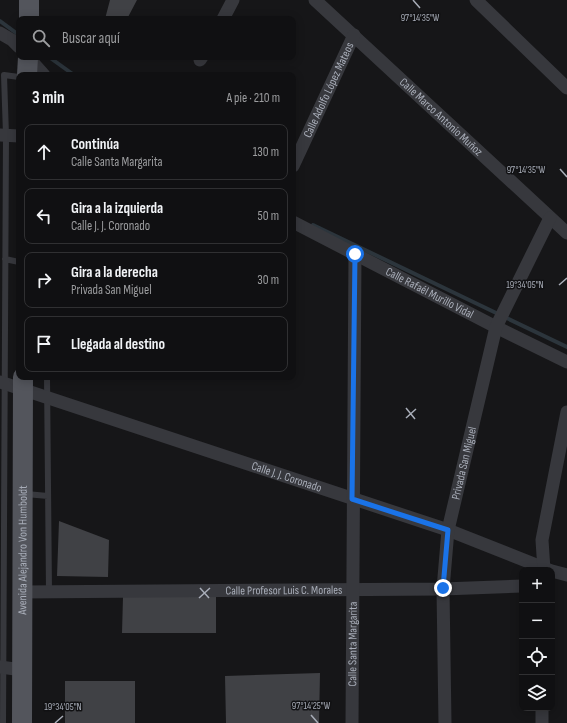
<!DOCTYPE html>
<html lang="es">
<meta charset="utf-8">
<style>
:root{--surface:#101012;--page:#19191b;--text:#f1f3f6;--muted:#9c9d9f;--line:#303032}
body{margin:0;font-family:"Sofia Sans Condensed",sans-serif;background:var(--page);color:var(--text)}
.controls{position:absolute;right:12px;bottom:12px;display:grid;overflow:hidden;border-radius:8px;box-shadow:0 2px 10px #0003}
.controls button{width:36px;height:36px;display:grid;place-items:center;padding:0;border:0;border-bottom:1px solid var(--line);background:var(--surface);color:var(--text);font:20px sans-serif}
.stop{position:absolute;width:12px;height:12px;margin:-9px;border:3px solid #1a73e8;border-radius:50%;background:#fff}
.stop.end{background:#1a73e8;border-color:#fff;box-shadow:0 1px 4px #0008}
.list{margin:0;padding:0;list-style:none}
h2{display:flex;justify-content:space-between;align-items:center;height:52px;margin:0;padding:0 16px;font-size:17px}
h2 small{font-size:13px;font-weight:400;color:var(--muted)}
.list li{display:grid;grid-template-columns:26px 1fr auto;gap:12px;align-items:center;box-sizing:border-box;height:56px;margin:0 8px 8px;padding:0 8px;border:1px solid var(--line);border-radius:8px}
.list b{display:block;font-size:15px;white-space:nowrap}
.list p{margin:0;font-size:13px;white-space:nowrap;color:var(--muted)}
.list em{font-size:13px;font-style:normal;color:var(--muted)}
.icon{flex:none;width:22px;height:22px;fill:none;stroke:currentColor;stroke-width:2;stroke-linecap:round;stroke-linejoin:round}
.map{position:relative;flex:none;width:567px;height:723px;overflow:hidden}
.search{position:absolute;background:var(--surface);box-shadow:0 2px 10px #0003;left:16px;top:16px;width:280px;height:44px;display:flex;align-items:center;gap:10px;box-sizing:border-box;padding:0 14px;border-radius:8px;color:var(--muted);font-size:15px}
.panel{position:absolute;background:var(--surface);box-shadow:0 2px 10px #0003;left:16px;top:72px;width:280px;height:308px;border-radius:8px}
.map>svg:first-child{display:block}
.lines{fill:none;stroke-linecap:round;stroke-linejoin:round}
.stream{stroke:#2c353c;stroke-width:4}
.building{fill:#404145}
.lane{stroke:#37383d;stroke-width:6}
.street{stroke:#37383d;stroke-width:13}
.primary{stroke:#53555c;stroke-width:20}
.route{stroke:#1a73e8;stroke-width:5}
.ticks{fill:none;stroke:#a8adb8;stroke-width:1.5}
.labels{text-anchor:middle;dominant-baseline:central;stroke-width:3;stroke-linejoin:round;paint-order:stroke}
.street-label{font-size:12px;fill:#a8adb8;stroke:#111113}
.ticks-label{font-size:10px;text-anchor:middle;fill:#a8adb8;stroke:#111113;stroke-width:3;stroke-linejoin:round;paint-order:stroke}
</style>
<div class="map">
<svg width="567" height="723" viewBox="0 0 567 723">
<rect width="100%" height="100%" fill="#161618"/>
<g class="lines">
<!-- stream -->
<path class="stream" d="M0 21 19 35
M49 57 74 75
M313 225 567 347"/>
</g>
<!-- building -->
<path class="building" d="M110 0H137L127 19H105Z
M59 521 109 540 108 577 57 576Z
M123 597H216V633H122Z
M320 673 319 723H226L225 676Z
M65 681H135V723H65Z"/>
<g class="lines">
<!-- lane -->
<path class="lane" d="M5 259 19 262
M47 377 49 592
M26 494 48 496
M3 723 6 135 4 75 19 77"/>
<!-- street -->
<g class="street">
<path id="s1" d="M315 0 567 233"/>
<path d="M476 0 567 88"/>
<path d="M223 19 233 0"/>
<path d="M0 33 12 40 19 47"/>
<path d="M28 57 44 75"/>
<path d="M200 60 202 57"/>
<path d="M0 135 19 136"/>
<path id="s2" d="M293 166 354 35"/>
<path id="s3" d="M293 222 496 327 567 362"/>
<path id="s4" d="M0 382 448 530 549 570"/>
<path d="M544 570 542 540 567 412"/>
<path d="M552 571 567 575"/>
<path id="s5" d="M22 592 443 589 522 586"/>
<path d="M0 667 22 670"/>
<path id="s6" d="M352 723 355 254"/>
<path id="s7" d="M445 723 443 589 448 530 496 327 550 218"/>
<path d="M542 723V708"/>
</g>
<!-- primary -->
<g class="primary">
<path d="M29 19V0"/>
<path d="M27 75 28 57"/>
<path id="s8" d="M22 723 23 377"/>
</g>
</g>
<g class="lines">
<!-- route -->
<path class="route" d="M355 254 352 499 448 530 443 588"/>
</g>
<!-- ticks -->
<path class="ticks" d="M413 0 420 8M560 169 567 177M559 285 567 278M406 408 415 419M406 418 416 409M200 588 209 598M199 598 210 588M311 715 318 723M55 723 63 716"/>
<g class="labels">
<!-- street labels -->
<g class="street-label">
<text stroke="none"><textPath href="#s2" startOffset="84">Calle Adolfo López Mateos</textPath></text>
<text stroke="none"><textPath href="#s1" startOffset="172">Calle Marco Antonio Muñoz</textPath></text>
<text stroke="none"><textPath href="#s3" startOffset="154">Calle Rafaél Murillo Vidal</textPath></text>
<text stroke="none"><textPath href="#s7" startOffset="262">Privada San Miguel</textPath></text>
<text stroke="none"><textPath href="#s4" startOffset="302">Calle J. J. Coronado</textPath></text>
<text stroke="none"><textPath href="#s8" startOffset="173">Avenida Alejandro Von Humboldt</textPath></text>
<text stroke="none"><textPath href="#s5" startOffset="262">Calle Profesor Luis C. Morales</textPath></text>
<text stroke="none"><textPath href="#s6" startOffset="79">Calle Santa Margarita</textPath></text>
</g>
</g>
<g class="ticks-label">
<text x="420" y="21">97°14'35"W</text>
<text x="526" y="173">97°14'35"W</text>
<text x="525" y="288">19°34'05"N</text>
<text x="311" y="709">97°14'25"W</text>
<text x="63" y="710">19°34'05"N</text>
</g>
</svg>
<div class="controls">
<button>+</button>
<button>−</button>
<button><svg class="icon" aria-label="locate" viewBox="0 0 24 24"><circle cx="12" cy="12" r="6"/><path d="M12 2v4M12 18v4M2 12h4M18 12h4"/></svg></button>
<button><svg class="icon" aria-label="layers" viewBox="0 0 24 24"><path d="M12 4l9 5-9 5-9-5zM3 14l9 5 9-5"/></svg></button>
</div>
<div class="stop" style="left:355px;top:254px"></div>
<div class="stop end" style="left:443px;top:588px"></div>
<div class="search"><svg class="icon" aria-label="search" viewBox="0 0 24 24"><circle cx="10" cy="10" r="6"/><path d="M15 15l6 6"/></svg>Buscar aquí</div>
<section class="panel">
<h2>3 min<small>A pie · 210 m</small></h2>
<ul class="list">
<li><svg class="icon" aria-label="ahead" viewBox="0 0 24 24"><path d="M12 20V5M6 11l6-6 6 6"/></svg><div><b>Continúa</b><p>Calle Santa Margarita</p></div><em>130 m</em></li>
<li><svg class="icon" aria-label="left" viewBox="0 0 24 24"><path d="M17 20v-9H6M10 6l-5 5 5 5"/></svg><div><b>Gira a la izquierda</b><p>Calle J. J. Coronado</p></div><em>50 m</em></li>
<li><svg class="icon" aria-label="right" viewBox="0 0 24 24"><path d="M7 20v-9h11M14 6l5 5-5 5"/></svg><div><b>Gira a la derecha</b><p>Privada San Miguel</p></div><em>30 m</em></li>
<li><svg class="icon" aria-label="arrive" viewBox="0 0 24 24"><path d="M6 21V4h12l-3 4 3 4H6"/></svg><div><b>Llegada al destino</b></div></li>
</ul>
</section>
</div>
